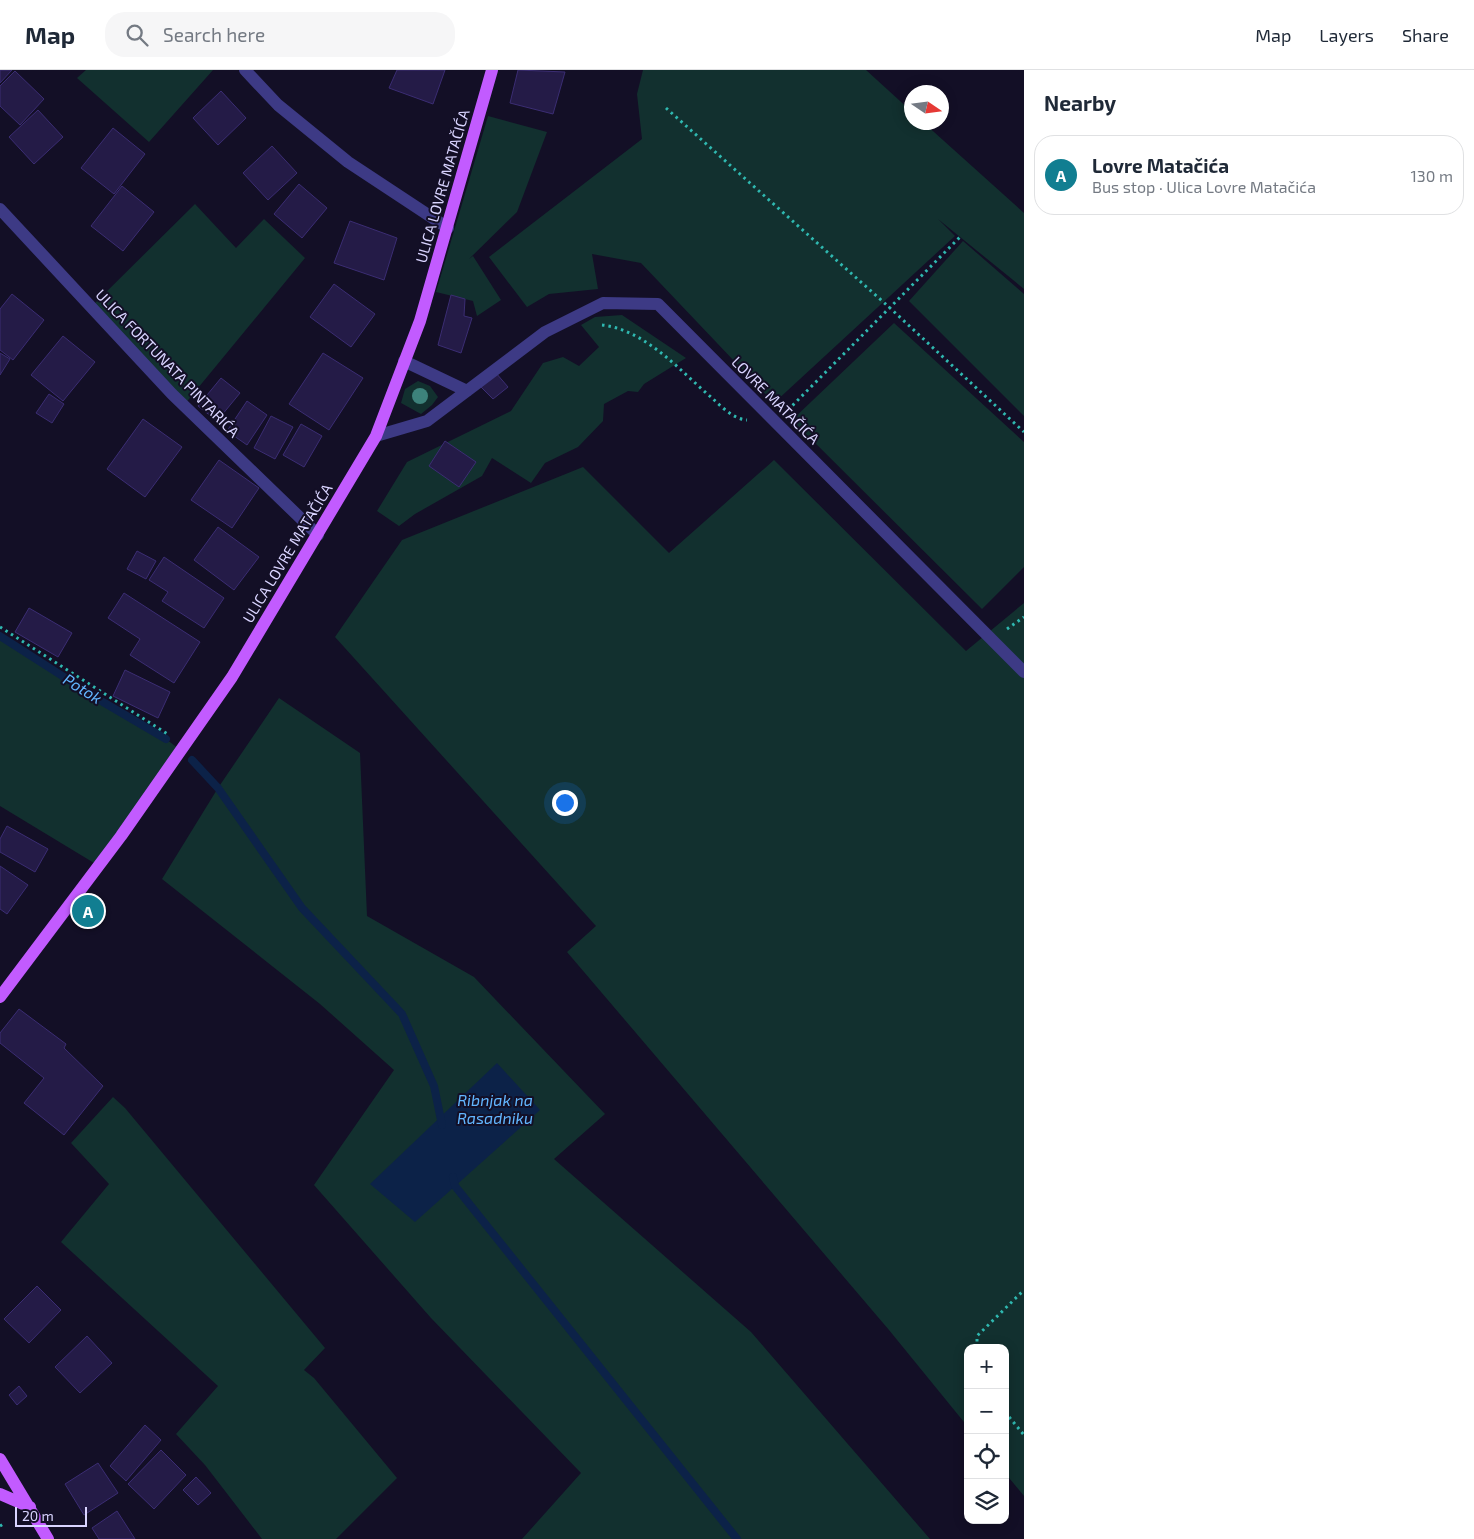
<!DOCTYPE html>
<meta charset="utf-8">
<style>
:root{--surface:#fff;--page:#f6f6f7;--text:#1f2937;--muted:#747a83;--line:#e0e1e3;--accent:#117e91}
body{margin:0;font-family:"Exo 2",sans-serif;background:var(--page);color:var(--text)}
.controls{position:absolute;right:15px;bottom:15px;display:grid;overflow:hidden;border-radius:10px;box-shadow:0 2px 12px #0003}
.controls button{width:45px;height:45px;display:grid;place-items:center;padding:0;border:0;border-bottom:1px solid var(--line);background:var(--surface);color:var(--text);font:25px sans-serif}
.compass{position:absolute;left:904px;top:15px;width:45px;height:45px;border-radius:50%;background:var(--surface);box-shadow:0 2px 12px #0003;rotate:103deg}
.scale{position:absolute;left:15px;bottom:12px;width:72px;box-sizing:border-box;padding-left:5px;border:2px solid #d9d4ff;border-top:0;font-size:14px;line-height:18px;white-space:nowrap;color:#d9d4ff;-webkit-text-stroke:4px #130f26;paint-order:stroke}
.you{position:absolute;left:564px;top:732px;width:18px;height:18px;margin:-12px;border:4px solid #fff;border-radius:50%;background:#1a73e8;box-shadow:0 0 0 8px #1a73e833}
.badge{display:grid;place-items:center;width:32px;height:32px;border-radius:50%;background:var(--accent);color:#fff;font-size:16px;font-weight:700}
.pin{position:absolute;translate:-50% -50%;border:2px solid #fff;box-shadow:0 1px 5px #0006}
.list{margin:0;padding:0;list-style:none}
h2{display:flex;justify-content:space-between;align-items:center;height:65px;margin:0;padding:0 20px;font-size:21px}
h2 small{font-size:16px;font-weight:400;color:var(--muted)}
.list li{display:grid;grid-template-columns:32px 1fr auto;gap:15px;align-items:center;box-sizing:border-box;height:80px;margin:0 10px 10px;padding:0 10px;border:1px solid var(--line);border-radius:20px}
.list b{display:block;font-size:19px;white-space:nowrap}
.list p{margin:0;font-size:16px;white-space:nowrap;color:var(--muted)}
.list em{font-size:16px;font-style:normal;color:var(--muted)}
.icon{flex:none;width:28px;height:28px;fill:none;stroke:currentColor;stroke-width:2;stroke-linecap:round;stroke-linejoin:round}
.map{position:relative;flex:none;width:1024px;height:1469px;overflow:hidden}
header{display:flex;align-items:center;gap:30px;box-sizing:border-box;height:70px;padding:0 25px;background:var(--surface);border-bottom:1px solid var(--line)}
header strong{font-size:24px}
nav{display:flex;gap:28px;margin-inline-start:auto;font-size:18px}
.search{width:350px;height:45px;background:var(--page);display:flex;align-items:center;gap:12px;box-sizing:border-box;padding:0 18px;border-radius:20px;color:var(--muted);font-size:19px}
main{display:flex}
aside{flex:1;background:var(--surface)}
.map>svg:first-child{display:block}
.green{fill:#12302f}
.water{fill:#0c2248}
.lines{fill:none;stroke-linecap:round;stroke-linejoin:round}
.stream{stroke:#0c2248;stroke-width:8}
.building{fill:#241b47;stroke:#3b2d73}
.path{stroke:#2fb8b0;stroke-width:3;stroke-dasharray:2.5 4;stroke-linecap:butt}
.minor{stroke:#3d3a85;stroke-width:12}
.major{stroke:#c25bff;stroke-width:12}
.tree{fill:#3d827b}
.labels{text-anchor:middle;dominant-baseline:central;stroke-width:4;stroke-linejoin:round;paint-order:stroke}
.street-label{font-size:15px;fill:#d9d4ff;stroke:#130f26}
.water-label{font-size:16px;font-style:italic;fill:#62b6ff;stroke:#130f26}
</style>
<header>
<strong>Map</strong>
<div class="search"><svg class="icon" aria-label="search" viewBox="0 0 24 24"><circle cx="10" cy="10" r="6"/><path d="M15 15l6 6"/></svg>Search here</div>
<nav><a>Map</a><a>Layers</a><a>Share</a></nav>
</header>
<main>
<div class="map">
<svg width="1024" height="1469" viewBox="0 0 1024 1469">
<rect width="100%" height="100%" fill="#130f26"/>
<!-- green -->
<path class="green" d="M86 0H213L149 72 77 8Z
M643 0H866L911 41 912 52 924 53 1024 143V219L938 149 955 166 774 333 641 193 592 184 598 219 549 224 527 237 489 187 642 69 637 24Z
M488 46 547 62 517 142 469 189 473 186 501 230 477 246 473 231 436 222Z
M195 134 236 178 264 149 305 188 184 335 91 237Z
M963 171 1024 224V346L909 231Z
M622 245 686 288 644 314 638 322 628 321 604 334 603 351 578 377 545 393 531 413 492 388 482 406 415 444 399 456 377 441 407 392 511 341 543 293 563 287 579 296 599 277 581 255 595 247Z
M894 253 1024 372V497L982 539 792 350Z
M418 311 430 316 438 327 432 335 421 344 401 333 405 319Z
M774 390 966 581 1024 533V1426L1005 1403V1278H968V1357L889 1260 567 882 596 856 335 567 402 470 583 397 669 483Z
M0 566 103 632 166 669 179 679 99 796 0 736Z
M279 628 360 683 367 846 474 907 605 1044 554 1089 751 1262 930 1469H522L581 1403 431 1248 314 1115 394 1000 320 934 162 809 218 718Z
M113 1027 125 1038 325 1278 304 1300 314 1308 397 1408 336 1469H262L205 1395 176 1364 218 1316 61 1172 109 1114 71 1073Z"/>
<!-- water -->
<path class="water" d="M497 993 540 1040 415 1152 370 1114Z"/>
<g class="lines">
<!-- stream -->
<path class="stream" d="M0 566 103 632 166 669
M192 690 218 718 302 838 402 944 434 1016 442 1055
M453 1107 455 1116 737 1469"/>
</g>
<!-- building -->
<path class="building" d="M0 0H12L0 13Z
M397 0H445L433 34 389 18Z
M518 0 565 2 553 44 510 33Z
M15 1 44 29 20 55 0 36V16Z
M221 21 246 48 218 75 193 48Z
M38 40 63 67 34 94 9 67Z
M113 58 145 84 114 124 81 98Z
M272 76 297 103 268 130 243 103Z
M299 114 327 138 302 168 274 144Z
M122 116 154 142 123 181 91 156Z
M350 151 397 168 384 210 334 193Z
M334 214 375 244 351 277 310 247Z
M12 224 44 250 13 290 0 280V239Z
M451 225 465 229 464 246 472 248 461 283 438 275Z
M63 266 95 292 63 331 31 305Z
M0 283 10 289 0 305Z
M323 283 363 308 329 360 289 334Z
M496 303 508 317 493 329 480 316Z
M221 308 240 323 217 351 198 336Z
M49 324 64 334 52 353 36 343Z
M247 331 267 345 247 375 227 361Z
M271 346 293 357 275 389 254 378Z
M143 349 182 377 145 427 107 399Z
M301 354 322 366 304 397 283 385Z
M445 371 476 392 459 417 429 396Z
M219 390 259 418 232 458 191 430Z
M218 457 259 487 234 520 194 490Z
M137 481 156 491 146 509 127 499Z
M164 487 224 528 204 558 162 531 168 522 149 510Z
M124 523 200 572 174 613 130 585 140 569 108 548Z
M29 538 72 563 58 587 15 562Z
M125 600 170 622 158 648 113 626Z
M7 756 48 779 35 802 0 782V769Z
M0 796 28 815 7 844 0 839Z
M19 939 66 974 64 978 103 1016 64 1065 24 1033 44 1008 0 973V963Z
M37 1216 61 1240 29 1273 4 1249Z
M87 1266 112 1293 80 1323 55 1297Z
M19 1316 27 1326 17 1335 9 1325Z
M145 1355 161 1370 126 1411 110 1396Z
M161 1380 186 1405 154 1439 128 1414Z
M98 1393 118 1423 84 1445 65 1414Z
M196 1407 211 1423 198 1435 183 1420Z
M117 1441 135 1469H99L92 1458Z"/>
<g class="lines">
<!-- path -->
<path class="path" d="M666 38 890 238 1024 362
M602 255C646 260 680 301 712 328 722 337 733 349 747 350
M788 340 962 165
M0 557 169 665
M1007 559 1024 547
M977 1278V1266L1024 1220
M1005 1342 1024 1365
M0 1456 5 1453"/>
<!-- minor -->
<path class="minor" d="M245 0 278 35 348 92 448 158
M0 139 172 324 318 465
M404 291 467 321
M376 366 427 351 545 262 603 233 658 234 1024 602"/>
<!-- major -->
<path class="major" d="M0 927 121 766 232 607 376 366 420 251 492 0
M0 1389 48 1469
M0 1424 30 1437"/>
</g>
<!-- trees -->
<circle class="tree" cx="420" cy="326" r="8"/>
<g class="labels">
<!-- street labels -->
<g class="street-label">
<text transform="translate(442 116) rotate(-74)">ULICA LOVRE MATAČIĆA</text>
<text transform="translate(168 293) rotate(46)">ULICA FORTUNATA PINTARIĆA</text>
<text transform="translate(776 330) rotate(45)">LOVRE MATAČIĆA</text>
<text transform="translate(287 483) rotate(-59)">ULICA LOVRE MATAČIĆA</text>
</g>
<!-- water labels -->
<g class="water-label">
<text transform="translate(83 618) rotate(32)">Potok</text>
<text x="495" y="1029">Ribnjak na<tspan x="495" dy="18">Rasadniku</tspan></text>
</g>
</g>
</svg>
<div class="controls">
<button>+</button>
<button>−</button>
<button><svg class="icon" aria-label="locate" viewBox="0 0 24 24"><circle cx="12" cy="12" r="6"/><path d="M12 2v4M12 18v4M2 12h4M18 12h4"/></svg></button>
<button><svg class="icon" aria-label="layers" viewBox="0 0 24 24"><path d="M12 4l9 5-9 5-9-5zM3 14l9 5 9-5"/></svg></button>
</div>
<svg class="compass" viewBox="-18 -18 36 36"><path d="M0-13l5 13h-10z" fill="#e53935"/><path d="M0 13l5-13h-10z" fill="#747a83"/></svg>
<div class="scale">20 m</div>
<div class="you"></div>
<div class="pin badge" style="left:88px;top:841px">A</div>
</div>
<aside>
<h2>Nearby<small></small></h2>
<ul class="list">
<li><span class="badge">A</span><div><b>Lovre Matačića</b><p>Bus stop · Ulica Lovre Matačića</p></div><em>130 m</em></li>
</ul>
</aside>
</main>
